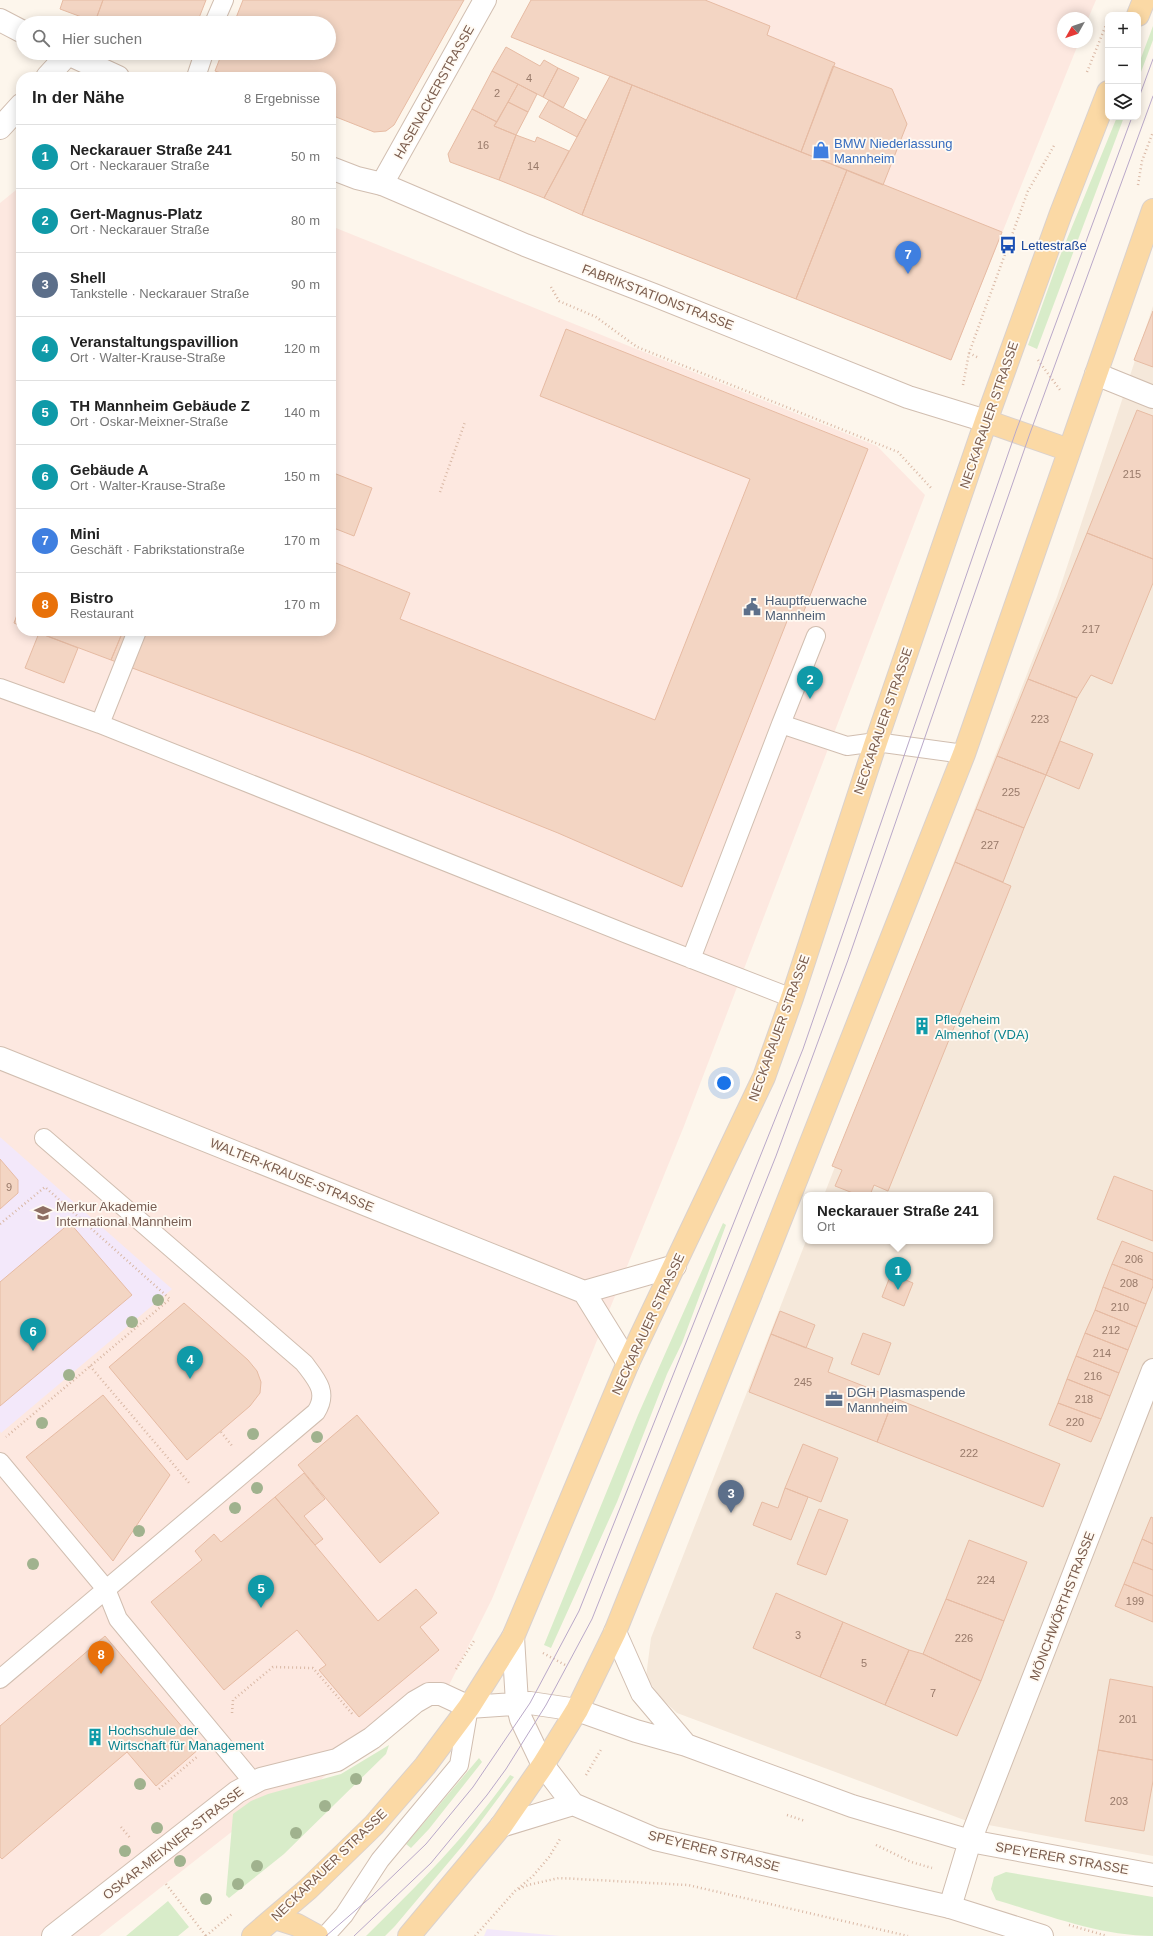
<!DOCTYPE html>
<html lang="de">
<meta charset="utf-8">
<style>
:root{--surface:#fff;--page:#f6f6f6;--text:#222;--muted:#767676;--line:#e0e0e0;--accent:#0f766e}
body{margin:0;font-family:Helvetica,sans-serif;background:var(--page);color:var(--text)}
.controls{position:absolute;right:12px;top:12px;display:grid;overflow:hidden;border-radius:8px;box-shadow:0 2px 10px #0003}
.controls button{width:36px;height:36px;display:grid;place-items:center;padding:0;border:0;border-bottom:1px solid var(--line);background:var(--surface);color:var(--text);font:20px sans-serif}
.compass{position:absolute;left:1057px;top:12px;width:36px;height:36px;border-radius:50%;background:var(--surface);box-shadow:0 2px 10px #0003;rotate:230deg}
.you{position:absolute;left:724px;top:1083px;width:14px;height:14px;margin:-10px;border:3px solid #fff;border-radius:50%;background:#1a73e8;box-shadow:0 0 0 6px #1a73e833}
.badge{display:grid;place-items:center;width:26px;height:26px;border-radius:50%;background:var(--accent);color:#fff;font-size:13px;font-weight:700}
.pin{position:absolute;translate:-50% -33px;filter:drop-shadow(0 1px 2px #0008)}
.pin::after{content:'';position:absolute;top:21px;width:14px;height:12px;background:inherit;clip-path:polygon(0 0,100% 0,50% 100%)}
.popup{position:absolute;left:803px;top:1192px;width:190px;height:52px;box-sizing:border-box;display:grid;place-content:center;border-radius:8px;background:var(--surface);filter:drop-shadow(0 1px 3px #0005);font-size:13px;white-space:nowrap;color:var(--muted)}
.popup b{font-size:15px;color:var(--text)}
.popup::after{content:'';position:absolute;left:50%;top:100%;margin-left:-8px;border:8px solid transparent;border-top-color:var(--surface)}
.list{margin:0;padding:0;list-style:none}
h2{display:flex;justify-content:space-between;align-items:center;height:52px;margin:0;padding:0 16px;font-size:17px}
h2 small{font-size:13px;font-weight:400;color:var(--muted)}
.list li{display:grid;grid-template-columns:26px 1fr auto;gap:12px;align-items:center;box-sizing:border-box;height:64px;padding:0 16px;border-top:1px solid var(--line)}
.list b{display:block;font-size:15px;white-space:nowrap}
.list p{margin:0;font-size:13px;white-space:nowrap;color:var(--muted)}
.list em{font-size:13px;font-style:normal;color:var(--muted)}
.icon{flex:none;width:22px;height:22px;fill:none;stroke:currentColor;stroke-width:2;stroke-linecap:round;stroke-linejoin:round}
.map{position:relative;flex:none;width:1153px;height:1936px;overflow:hidden}
.search{position:absolute;background:var(--surface);box-shadow:0 2px 10px #0003;left:16px;top:16px;width:320px;height:44px;display:flex;align-items:center;gap:10px;box-sizing:border-box;padding:0 14px;border-radius:22px;color:var(--muted);font-size:15px}
.panel{position:absolute;background:var(--surface);box-shadow:0 2px 10px #0003;left:16px;top:72px;width:320px;height:564px;border-radius:16px}
.map>svg:first-child{display:block}
.residential{fill:#f5e8da}
.commercial{fill:#fde8e0}
.education{fill:#f3e8fa}
.green{fill:#d8ecc9}
.building{fill:#f3d5c3;stroke:#e6bba3}
.lines{fill:none;stroke-linecap:round;stroke-linejoin:round}
.service-casing{stroke:#d1beb0;stroke-width:20}
.minor-casing{stroke:#d1beb0;stroke-width:24}
.tertiary-casing{stroke:#d1beb0;stroke-width:24}
.primary-casing{stroke:#dad1cd;stroke-width:24}
.path{stroke:#d9b8a5;stroke-width:2.5;stroke-dasharray:1 3;stroke-linecap:butt}
.service{stroke:#fff;stroke-width:18}
.minor{stroke:#fff;stroke-width:22}
.tertiary{stroke:#fff;stroke-width:22}
.primary{stroke:#fbd9a5;stroke-width:22}
.tram{stroke:#b9a8c9;stroke-width:1}
.tree{fill:#a0b28e}
.labels{text-anchor:middle;dominant-baseline:central;stroke-width:3.5;stroke-linejoin:round;paint-order:stroke}
.number-label{font-size:11px;fill:#987a6a}
.street-label{font-size:13px;fill:#7a5c4d;stroke:#fffaf3}
.shop-label{font-size:13px;fill:#366cbe;stroke:#fffaf3;text-anchor:start}
.transit-label{font-size:13px;fill:#164399;stroke:#fffaf3;text-anchor:start}
.service-label{font-size:13px;fill:#4e5e75;stroke:#fffaf3;text-anchor:start}
.culture-label{font-size:13px;fill:#0d838f;stroke:#fffaf3;text-anchor:start}
.education-label{font-size:13px;fill:#785e54;stroke:#fffaf3;text-anchor:start}
</style>
<div class="map">
<svg width="1153" height="1936" viewBox="0 0 1153 1936">
<rect width="100%" height="100%" fill="#fdf6ec"/>
<!-- residential -->
<path class="residential" d="M1153 306V1856L967 1821 677 1713 661 1698 646 1677 651 1638 806 1241H990V1195H824L1057 597Z"/>
<!-- commercial -->
<path class="commercial" d="M531 0H1096L1087 21V18H1063V42H1079L951 360 582 215 632 85 511 37Z
M21 186V631H331V226L877 446 925 495 684 1126 492 1599 449 1685 408 1695 407 1709 297 1799 257 1812 99 1936H0V203Z"/>
<!-- education -->
<path class="education" d="M0 1137 172 1289 1 1433 0 1431Z
M487 1929 560 1936H484Z"/>
<!-- green -->
<path class="green" d="M1153 26V40L1138 80V66Z
M1117 117H1124L1037 349 1028 345 1058 261Z
M723 1223 726 1225 682 1343 667 1374 617 1502 551 1648 544 1645 638 1415Z
M389 1745 386 1754 284 1854 229 1898 226 1895 233 1814 251 1801 268 1794 341 1774Z
M479 1758 482 1762 429 1829 411 1848 406 1844Z
M510 1775 514 1777 464 1844 395 1926 385 1936H366C419 1884 467 1836 510 1775Z
M1006 1872 1153 1897V1936C1099 1936 1047 1915 996 1900L991 1889 994 1877Z
M168 1901 189 1927 178 1936H126Z"/>
<!-- building -->
<path class="building" d="M63 0H103L95 22 60 9Z
M103 0H206L197 23H97L95 22Z
M243 0H464L394 125 386 131 374 132 331 115V77H232L215 71 222 53H329V23H234Z
M531 0H705L770 26 767 35 835 63 801 152 511 37Z
M506 47 540 66 544 60 558 68 543 97 492 71Z
M173 53H185L183 57Z
M833 66 892 89 907 124 883 185 801 152Z
M558 68 579 78 563 108 543 97Z
M492 71 518 84 497 122 472 109Z
M610 76 632 85 582 215 544 198Z
M518 84 537 94 528 112 508 102Z
M632 85 847 170 796 299 582 215Z
M549 100 586 120 577 137 539 117Z
M508 102 528 112 516 135 494 126Z
M472 109 497 122 494 126 516 135 499 180 450 162 448 154Z
M516 135 535 142 537 137 569 151 544 198 499 180Z
M847 170 1002 232 951 360 796 299Z
M1153 311V367L1134 360Z
M566 329 868 449 802 616 791 611 682 887 558 833 361 754 111 660 123 631H331V561L410 593 400 619 655 720 750 479 540 396Z
M1137 410 1153 416V559L1087 533Z
M331 472 372 488 354 536 331 527Z
M1087 533 1153 559V583L1112 684 1091 675 1077 698 1028 679Z
M21 604V626L14 623Z
M34 631H123L111 660Z
M39 633 78 648 64 683 25 668Z
M1028 679 1077 698 1046 775 997 756Z
M1060 741 1093 754 1079 789 1046 775Z
M997 756 1046 775 1024 828 976 809Z
M976 809 1024 828 1003 882 955 862Z
M955 862 1011 886 888 1191 874 1185 870 1195H858L835 1186 842 1170 832 1166Z
M0 1159 18 1180V1193L0 1209Z
M1114 1176 1153 1191V1241L1097 1219Z
M70 1223 132 1295 0 1406V1282Z
M1122 1241 1153 1253V1280L1112 1264Z
M1112 1264 1153 1280V1286L1146 1304 1103 1287Z
M891 1274 913 1283 904 1306 882 1297Z
M1103 1287 1146 1304 1137 1327 1095 1310Z
M184 1303 248 1360 257 1371 261 1382 260 1393 250 1406 187 1460 109 1367Z
M1095 1310 1137 1327 1128 1350 1085 1333Z
M780 1311 815 1325 806 1348 771 1334Z
M863 1333 891 1343 879 1375 851 1364Z
M1085 1333 1128 1350 1119 1373 1076 1356Z
M771 1334 833 1358 828 1372 894 1398 877 1442 749 1392Z
M1076 1356 1119 1373 1110 1396 1067 1379Z
M1067 1379 1110 1396 1101 1419 1058 1403Z
M103 1395 170 1475 113 1561 26 1457Z
M894 1398 1060 1464 1043 1507 877 1442Z
M1058 1403 1101 1419 1091 1442 1049 1425Z
M357 1415 439 1513 380 1563 298 1465Z
M803 1444 838 1458 821 1502 785 1488Z
M304 1473 325 1499 304 1516 323 1539 315 1545 275 1497Z
M785 1488 808 1497 791 1540 753 1525 762 1502 778 1508Z
M275 1497 378 1621 416 1589 437 1613 420 1627 439 1650 359 1717 319 1670 326 1665 297 1630 224 1690 151 1602 202 1560 195 1551 214 1534 221 1542Z
M819 1509 848 1520 826 1575 797 1564Z
M1151 1517 1153 1518V1544L1142 1539Z
M1142 1539 1153 1544V1570L1133 1562Z
M969 1540 1027 1562 1004 1621 946 1599Z
M1133 1562 1153 1570V1596L1124 1584Z
M1124 1584 1153 1596V1622L1115 1606Z
M776 1593 843 1622 820 1677 753 1648Z
M946 1599 1004 1621 981 1681 923 1654Z
M843 1622 909 1650 885 1705 820 1677Z
M105 1636 200 1748 156 1786 127 1752 2 1859 0 1857V1726Z
M909 1650 923 1654 981 1681 957 1736 885 1705Z
M1110 1679 1153 1687V1760L1098 1750Z
M1098 1750 1153 1760V1781L1144 1831 1085 1821Z"/>
<g class="lines">
<!-- service casing -->
<g class="service-casing">
<path id="service" d="M214 23 224 0
M196 77 204 53
M0 688 100 724 627 934 792 998
M100 724 137 631
M781 724 816 636
M691 959 781 724 847 746 876 742 964 754
M0 1462 106 1589 118 1619 254 1783
M0 1679 316 1412C329 1392 316 1379 304 1363L44 1138
M325 1936 344 1915 380 1860 459 1765 469 1707"/>
</g>
<!-- minor casing -->
<g class="minor-casing">
<path id="minor" d="M47 77 68 54
M0 128 21 105
M382 184 485 0
M1096 374 1153 397
M0 1058 584 1292 628 1363
M584 1292 675 1266
M950 1907 970 1841 1153 1370
M53 1936 237 1792 261 1779 337 1760 372 1738 415 1702 429 1694H441L469 1707"/>
</g>
<!-- tertiary casing -->
<g class="tertiary-casing">
<path id="tertiary" d="M0 20 23 32
M66 53 118 77
M331 168 357 178 382 184 525 245 654 295 908 397 986 421
M615 1632 642 1693 686 1745
M513 1637 517 1703 521 1719 543 1765 573 1804 655 1839 950 1907 1042 1936
M469 1707 530 1703 577 1710 636 1731 686 1745 852 1806 970 1841 1153 1875
M501 1826 573 1804"/>
</g>
<!-- primary casing -->
<g class="primary-casing">
<path id="primary" d="M1138 15 1144 0
M986 421 1069 450
M275 1918 297 1925 317 1936
M253 1936 308 1889 374 1825 425 1766 469 1707 513 1637 628 1363 764 1077 792 998 876 742 986 421 1061 213 1108 92
M409 1936 501 1826 543 1765 577 1710 615 1632 765 1259 964 754 1153 210"/>
</g>
<!-- path -->
<path class="path" d="M1087 72 1108 20
M1138 185 1142 161 1153 132
M551 287 559 301 596 317 637 347 898 452 932 489
M969 353 979 358
M1038 360 1060 390
M963 385 969 353 1028 191 1055 144
M440 492 465 422
M0 1224 45 1187 170 1299 6 1437
M90 1366 190 1484
M221 1432 233 1447
M543 1653 567 1666
M456 1669 474 1641
M232 1713 233 1700 273 1667 313 1668 354 1716
M586 1775 602 1748
M159 1789 198 1756
M787 1815 805 1821
M121 1827 131 1839
M876 1845 911 1862 932 1868
M166 1884 206 1936
M519 1889 528 1885 559 1878 688 1885 908 1936
M1069 1925 1107 1936
M206 1936 233 1913
M475 1936 515 1891 533 1876 549 1857 560 1839"/>
<!-- service -->
<use href="#service" class="service"/>
<!-- minor -->
<use href="#minor" class="minor"/>
<!-- tertiary -->
<use href="#tertiary" class="tertiary"/>
<!-- primary -->
<use href="#primary" class="primary"/>
<!-- tram -->
<path class="tram" d="M1138 100 1153 59
M326 1936 372 1896 426 1844 473 1787 530 1703 579 1611 803 1049 1016 431 1132 117
M354 1936 431 1863 487 1795 506 1769 546 1705 592 1619 776 1156 848 960 1029 436 1153 96"/>
</g>
<!-- trees -->
<g class="tree">
<circle cx="158" cy="1300" r="6"/>
<circle cx="132" cy="1322" r="6"/>
<circle cx="69" cy="1375" r="6"/>
<circle cx="42" cy="1423" r="6"/>
<circle cx="253" cy="1434" r="6"/>
<circle cx="317" cy="1437" r="6"/>
<circle cx="257" cy="1488" r="6"/>
<circle cx="235" cy="1508" r="6"/>
<circle cx="139" cy="1531" r="6"/>
<circle cx="33" cy="1564" r="6"/>
<circle cx="356" cy="1779" r="6"/>
<circle cx="140" cy="1784" r="6"/>
<circle cx="325" cy="1806" r="6"/>
<circle cx="157" cy="1828" r="6"/>
<circle cx="296" cy="1833" r="6"/>
<circle cx="125" cy="1851" r="6"/>
<circle cx="180" cy="1861" r="6"/>
<circle cx="257" cy="1866" r="6"/>
<circle cx="238" cy="1884" r="6"/>
<circle cx="206" cy="1899" r="6"/>
</g>
<!-- icons -->
<defs>
<g id="shop-bare" transform="scale(1.38)"><path d="M-5-2.5h2.3a2.7 3.5 0 0 1 5.4 0H5L5.5 6h-11ZM-1.5-2.5h3a1.5 2.3 0 0 0-3 0Z" fill="#3f7fe0" stroke="#fffaf3" stroke-width="2.5" paint-order="stroke"/></g>
<g id="bus-bare" transform="scale(1.38)"><path d="M-5-6H5V4H4V6H2V4H-2V6H-4V4H-5ZM-3.5-4V0h7V-4ZM-3.5 1.2v1.5H-2V1.2ZM2 1.2v1.5H3.5V1.2Z" fill="#1a4fb4" stroke="#fffaf3" stroke-width="2.5" paint-order="stroke"/></g>
<g id="civic-bare" transform="scale(1.38)"><path d="M-.6-6.5H3V-4.5H.6V-3L4-1V1h2V6H-6V1h2V-1L-.6-3ZM-1.2 2.5V6h2.4V2.5Z" fill="#5c6f8a" stroke="#fffaf3" stroke-width="2.5" paint-order="stroke"/></g>
<g id="building-bare" transform="scale(1.38)"><path d="M-4-6H4V6H1V3H-1V6H-4ZM-2.5-4.3h1.7v1.8h-1.7ZM.8-4.3h1.7v1.8H.8ZM-2.5-1h1.7V.8h-1.7ZM.8-1h1.7V.8H.8Z" fill="#0f9aa8" stroke="#fffaf3" stroke-width="2.5" paint-order="stroke"/></g>
<g id="school-bare" transform="scale(1.38)"><path d="M0-5L7-2L0 1L-7-2ZM-4 1L0 2.5L4 1V4Q0 6-4 4Z" fill="#8d6e63" stroke="#fffaf3" stroke-width="2.5" paint-order="stroke"/></g>
<g id="office-bare" transform="scale(1.38)"><path d="M-6-3h4V-5.5h4V-3h4V5H-6ZM-1-4.5V-3h2v-1.5ZM-6 0V1H6V0Z" fill="#5c6f8a" stroke="#fffaf3" stroke-width="2.5" paint-order="stroke"/></g>
</defs>
<g fill-rule="evenodd">
<use href="#shop-bare" x="821" y="150"/>
<use href="#bus-bare" x="1008" y="245"/>
<use href="#civic-bare" x="752" y="607"/>
<use href="#building-bare" x="922" y="1026"/>
<use href="#school-bare" x="43" y="1213"/>
<use href="#office-bare" x="834" y="1399"/>
<use href="#building-bare" x="95" y="1737"/>
</g>
<g class="labels">
<!-- number labels -->
<g class="number-label">
<text x="529" y="78">4</text>
<text x="497" y="93">2</text>
<text x="483" y="145">16</text>
<text x="533" y="166">14</text>
<text x="1132" y="474">215</text>
<text x="1091" y="629">217</text>
<text x="1040" y="719">223</text>
<text x="1011" y="792">225</text>
<text x="990" y="845">227</text>
<text x="9" y="1187">9</text>
<text x="1134" y="1259">206</text>
<text x="1129" y="1283">208</text>
<text x="1120" y="1307">210</text>
<text x="1111" y="1330">212</text>
<text x="1102" y="1353">214</text>
<text x="1093" y="1376">216</text>
<text x="803" y="1382">245</text>
<text x="1084" y="1399">218</text>
<text x="1075" y="1422">220</text>
<text x="969" y="1453">222</text>
<text x="986" y="1580">224</text>
<text x="1135" y="1601">199</text>
<text x="798" y="1635">3</text>
<text x="964" y="1638">226</text>
<text x="864" y="1663">5</text>
<text x="933" y="1693">7</text>
<text x="1128" y="1719">201</text>
<text x="1119" y="1801">203</text>
</g>
<!-- street labels -->
<g class="street-label">
<text transform="translate(434 92) rotate(-61)">HASENACKERSTRASSE</text>
<text transform="translate(658 297) rotate(21)">FABRIKSTATIONSTRASSE</text>
<text transform="translate(989 415) rotate(-71)">NECKARAUER STRASSE</text>
<text transform="translate(883 721) rotate(-71)">NECKARAUER STRASSE</text>
<text transform="translate(779 1028) rotate(-70)">NECKARAUER STRASSE</text>
<text transform="translate(292 1175) rotate(22)">WALTER-KRAUSE-STRASSE</text>
<text transform="translate(648 1324) rotate(-65)">NECKARAUER STRASSE</text>
<text transform="translate(1062 1606) rotate(-69)">MÖNCHWÖRTHSTRASSE</text>
<text transform="translate(173 1843) rotate(-38)">OSKAR-MEIXNER-STRASSE</text>
<text transform="translate(714 1851) rotate(14)">SPEYERER STRASSE</text>
<text transform="translate(1062 1858) rotate(10)">SPEYERER STRASSE</text>
<text transform="translate(329 1865) rotate(-44)">NECKARAUER STRASSE</text>
</g>
<!-- shop labels -->
<g class="shop-label">
<text x="834" y="143">BMW Niederlassung<tspan x="834" dy="15">Mannheim</tspan></text>
</g>
<!-- transit labels -->
<g class="transit-label">
<text x="1021" y="245">Lettestraße</text>
</g>
<!-- service labels -->
<g class="service-label">
<text x="765" y="600">Hauptfeuerwache<tspan x="765" dy="15">Mannheim</tspan></text>
<text x="847" y="1392">DGH Plasmaspende<tspan x="847" dy="15">Mannheim</tspan></text>
</g>
<!-- culture labels -->
<g class="culture-label">
<text x="935" y="1019">Pflegeheim<tspan x="935" dy="15">Almenhof (VDA)</tspan></text>
<text x="108" y="1730">Hochschule der<tspan x="108" dy="15">Wirtschaft für Management</tspan></text>
</g>
<!-- education labels -->
<g class="education-label">
<text x="56" y="1206">Merkur Akademie<tspan x="56" dy="15">International Mannheim</tspan></text>
</g>
</g>
</svg>
<div class="controls">
<button>+</button>
<button>−</button>
<button><svg class="icon" aria-label="layers" viewBox="0 0 24 24"><path d="M12 4l9 5-9 5-9-5zM3 14l9 5 9-5"/></svg></button>
</div>
<svg class="compass" viewBox="-18 -18 36 36"><path d="M0-13l5 13h-10z" fill="#e53935"/><path d="M0 13l5-13h-10z" fill="#767676"/></svg>
<div class="you"></div>
<div class="pin badge" style="left:898px;top:1290px;background:#0f9aa8">1</div>
<div class="popup"><b>Neckarauer Straße 241</b>Ort</div>
<div class="pin badge" style="left:810px;top:699px;background:#0f9aa8">2</div>
<div class="pin badge" style="left:731px;top:1513px;background:#5c6f8a">3</div>
<div class="pin badge" style="left:190px;top:1379px;background:#0f9aa8">4</div>
<div class="pin badge" style="left:261px;top:1608px;background:#0f9aa8">5</div>
<div class="pin badge" style="left:33px;top:1351px;background:#0f9aa8">6</div>
<div class="pin badge" style="left:908px;top:274px;background:#3f7fe0">7</div>
<div class="pin badge" style="left:101px;top:1674px;background:#e8710a">8</div>
<div class="search"><svg class="icon" aria-label="search" viewBox="0 0 24 24"><circle cx="10" cy="10" r="6"/><path d="M15 15l6 6"/></svg>Hier suchen</div>
<section class="panel">
<h2>In der Nähe<small>8 Ergebnisse</small></h2>
<ul class="list">
<li><span class="badge" style="background:#0f9aa8">1</span><div><b>Neckarauer Straße 241</b><p>Ort · Neckarauer Straße</p></div><em>50 m</em></li>
<li><span class="badge" style="background:#0f9aa8">2</span><div><b>Gert-Magnus-Platz</b><p>Ort · Neckarauer Straße</p></div><em>80 m</em></li>
<li><span class="badge" style="background:#5c6f8a">3</span><div><b>Shell</b><p>Tankstelle · Neckarauer Straße</p></div><em>90 m</em></li>
<li><span class="badge" style="background:#0f9aa8">4</span><div><b>Veranstaltungspavillion</b><p>Ort · Walter-Krause-Straße</p></div><em>120 m</em></li>
<li><span class="badge" style="background:#0f9aa8">5</span><div><b>TH Mannheim Gebäude Z</b><p>Ort · Oskar-Meixner-Straße</p></div><em>140 m</em></li>
<li><span class="badge" style="background:#0f9aa8">6</span><div><b>Gebäude A</b><p>Ort · Walter-Krause-Straße</p></div><em>150 m</em></li>
<li><span class="badge" style="background:#3f7fe0">7</span><div><b>Mini</b><p>Geschäft · Fabrikstationstraße</p></div><em>170 m</em></li>
<li><span class="badge" style="background:#e8710a">8</span><div><b>Bistro</b><p>Restaurant</p></div><em>170 m</em></li>
</ul>
</section>
</div>
